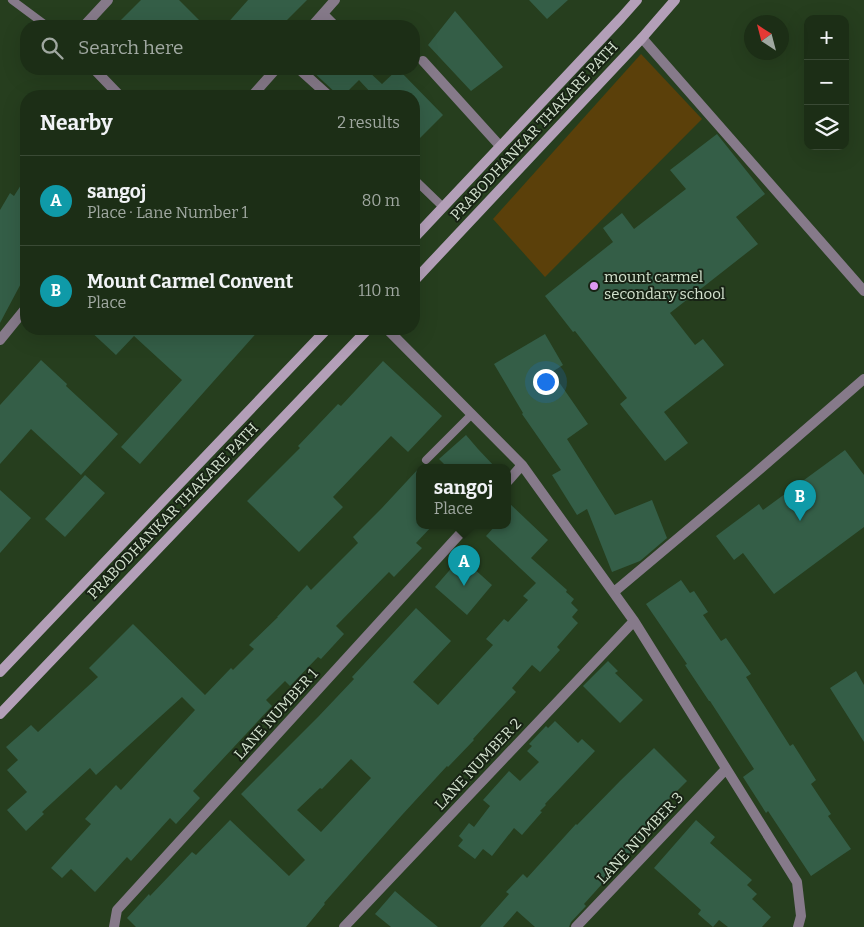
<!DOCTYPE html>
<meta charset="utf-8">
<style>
:root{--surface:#1c2e16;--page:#25361f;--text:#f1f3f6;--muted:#a0a8a1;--line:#3a4a35;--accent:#d93025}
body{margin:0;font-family:Bitter,serif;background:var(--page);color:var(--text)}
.controls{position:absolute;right:15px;top:15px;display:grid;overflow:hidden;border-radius:10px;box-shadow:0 5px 20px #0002}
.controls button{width:45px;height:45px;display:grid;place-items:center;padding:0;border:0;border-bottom:1px solid var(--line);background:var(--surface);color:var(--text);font:25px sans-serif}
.compass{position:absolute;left:744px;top:15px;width:45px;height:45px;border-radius:50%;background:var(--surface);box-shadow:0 5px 20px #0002;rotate:324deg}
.you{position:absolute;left:545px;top:381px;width:18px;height:18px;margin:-12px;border:4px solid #fff;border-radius:50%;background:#1a73e8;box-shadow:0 0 0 8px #1a73e833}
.badge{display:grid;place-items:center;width:32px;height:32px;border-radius:50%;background:var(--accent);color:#fff;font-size:16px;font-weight:700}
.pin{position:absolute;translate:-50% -41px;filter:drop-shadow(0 1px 2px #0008)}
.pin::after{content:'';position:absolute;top:26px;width:18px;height:15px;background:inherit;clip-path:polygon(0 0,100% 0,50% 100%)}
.popup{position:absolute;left:416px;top:464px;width:95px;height:65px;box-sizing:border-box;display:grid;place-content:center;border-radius:10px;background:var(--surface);filter:drop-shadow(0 1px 4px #0005);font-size:16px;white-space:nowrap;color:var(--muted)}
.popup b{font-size:19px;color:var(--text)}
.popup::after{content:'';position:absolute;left:50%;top:100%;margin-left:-10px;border:10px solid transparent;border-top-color:var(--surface)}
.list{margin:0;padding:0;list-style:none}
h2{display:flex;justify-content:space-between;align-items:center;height:65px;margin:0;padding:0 20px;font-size:21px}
h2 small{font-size:16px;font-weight:400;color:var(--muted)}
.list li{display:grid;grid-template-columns:32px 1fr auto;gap:15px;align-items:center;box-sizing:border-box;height:90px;padding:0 20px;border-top:1px solid var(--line)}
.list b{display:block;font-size:19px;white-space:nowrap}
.list p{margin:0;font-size:16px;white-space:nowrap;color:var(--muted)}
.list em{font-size:16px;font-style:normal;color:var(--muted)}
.icon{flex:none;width:28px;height:28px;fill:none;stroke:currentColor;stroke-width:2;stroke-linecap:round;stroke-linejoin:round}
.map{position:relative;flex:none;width:864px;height:927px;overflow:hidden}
.search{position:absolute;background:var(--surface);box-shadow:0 5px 20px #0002;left:20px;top:20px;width:400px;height:55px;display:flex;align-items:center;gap:12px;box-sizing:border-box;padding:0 18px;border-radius:20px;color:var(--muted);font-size:19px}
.panel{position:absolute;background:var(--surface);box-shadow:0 5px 20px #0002;left:20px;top:90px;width:400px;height:245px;border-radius:20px}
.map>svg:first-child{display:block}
.green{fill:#5b400a}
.building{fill:#345e47;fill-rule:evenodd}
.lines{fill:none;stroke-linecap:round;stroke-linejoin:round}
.service{stroke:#867a8a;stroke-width:8}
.minor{stroke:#867a8a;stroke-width:10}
.secondary{stroke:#b39fb8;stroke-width:10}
.poi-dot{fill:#de98f2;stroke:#172214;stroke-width:2}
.labels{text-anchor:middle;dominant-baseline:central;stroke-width:4;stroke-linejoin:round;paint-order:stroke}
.street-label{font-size:15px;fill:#d3e2ce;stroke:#172214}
.poi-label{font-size:15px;fill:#d3e2ce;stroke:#172214;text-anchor:start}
</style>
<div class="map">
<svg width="864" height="927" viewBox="0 0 864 927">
<rect width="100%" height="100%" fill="#263e1e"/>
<!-- green -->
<path class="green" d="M641 54 702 119 545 277 493 219Z"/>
<!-- building -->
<path class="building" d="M141 0H179L205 26H115Z
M248 0H307L281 26H225Z
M529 0H568L547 19Z
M455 11 503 67 471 91 428 45Z
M310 69H370L368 71 382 84 398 69 443 115 414 144V96H370L372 94 359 80 343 96H339Z
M717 134 765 194 736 217 758 244 670 313 695 345 703 339 724 365 664 412 688 443 665 461 620 404 627 398 575 331 573 332 545 296 613 242 603 228 622 213 634 229 686 189 670 170Z
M26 177V274L0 323V210L10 193 14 196Z
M88 329H260L140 464 121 447 182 380 134 336 116 355Z
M545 334 563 365 552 372 588 424 567 439 615 515 652 500 667 538 640 561 612 572 587 509 577 515 552 475 561 470 522 414 523 413 494 364Z
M41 360 67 384 66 386 118 434 81 475 31 429 0 464V405Z
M383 361 442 416 408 452 391 436 333 497 343 507 299 552 247 501 300 448 298 446 338 404 341 406Z
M466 435 478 449 495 467H447L439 459Z
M845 450 864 475V527L774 594 743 553 734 560 716 536 759 504 763 510Z
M420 467V525H433L416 543 422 548 394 577 389 572 336 626 344 634 321 659 318 657 290 686 285 681 266 700 272 706 193 791 200 798 176 824 170 818 131 861 127 857 95 892 71 869 62 878 51 868 91 824 85 819 116 785 121 790 195 710 182 697 96 775 90 768 42 812 44 814 26 831 7 810 27 792 7 770 18 760 6 747 31 725 38 732 98 677 89 668 133 624 205 695 231 668 233 670 254 649 249 645 278 617H277L307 585 311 590 358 543 353 537 381 509Z
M85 475 105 493 65 537 45 519Z
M0 490 31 518 0 553Z
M508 502 548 540 531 558 567 590 566 592 574 599 571 603 578 610 572 617 578 623 557 647 560 650 540 672 532 665 512 688 516 692 473 739 474 740 448 767 447 766 402 815 324 903 325 904 306 927H136L127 918 149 894 150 896 192 852 196 855 230 820 289 876 305 860 241 794 318 717 354 679 352 677 416 608 451 641 413 682 438 705 493 645 486 639 504 619 508 622 528 600 523 596 536 583 486 536 496 525H508ZM351 759 371 778 321 832 297 810 320 788 322 789Z
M461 557 492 585 467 615 435 587Z
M681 580 690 593 694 591 708 612 703 615 721 641 726 638 751 674 746 677 790 746 793 744 816 780 811 784 831 814 828 816 851 849 811 876 768 811 766 813 743 777 754 769 710 701H709L685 665 687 664 646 604Z
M608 661 618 671 615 673 643 700 620 723 583 686Z
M856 671 864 685V742L830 688Z
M555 721 578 743 582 739 595 751 545 804 546 805 540 811 542 812 522 835 514 828 492 856 483 849 475 859 458 846 463 840 459 836 469 823 474 827 490 806 483 800 509 771 520 781 539 762 527 751 532 746 529 744 546 726 548 728Z
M654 748 687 781 654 814 662 821 630 854V853L584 904 586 906 571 922 569 927H535L517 911 503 927H480L509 894 506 892 523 874 527 878 576 824 577 825 620 781Z
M696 820 715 837 710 843 752 880 747 885 757 894 752 899 771 917 762 927H728L719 920 713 927 698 914 701 910 654 868Z
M395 891 416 909 438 927H391L375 914Z"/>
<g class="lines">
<!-- service -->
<path class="service" d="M12 0 47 26
M414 179 443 207
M426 460 472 414"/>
<!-- minor -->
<path class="minor" d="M323 14 335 26
M84 26 108 0
M312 26 335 0
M642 38 864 291
M423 61 500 146
M94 69 120 96
M299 69 329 96
M252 96 276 69
M387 329 522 465 634 621 797 882 801 916 798 927
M0 340 26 308
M508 481 522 465
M614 592 752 476 864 379
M114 927 117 910 468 525
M344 927 634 621
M576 927 726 769"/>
<!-- secondary -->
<path class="secondary" d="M414 238 621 18 637 0
M414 281 642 38 675 0
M0 672 327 329
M0 714 368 329"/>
</g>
<!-- markers -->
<circle class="poi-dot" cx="594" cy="286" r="5"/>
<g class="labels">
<!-- street labels -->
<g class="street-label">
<text transform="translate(534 131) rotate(-47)">PRABODHANKAR THAKARE PATH</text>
<text transform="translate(173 511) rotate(-46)">PRABODHANKAR THAKARE PATH</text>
<text transform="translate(276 714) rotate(-48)">LANE NUMBER 1</text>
<text transform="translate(478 764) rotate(-47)">LANE NUMBER 2</text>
<text transform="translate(640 838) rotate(-47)">LANE NUMBER 3</text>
</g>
<!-- poi labels -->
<g class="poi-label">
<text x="604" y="277">mount carmel<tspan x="604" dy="17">secondary school</tspan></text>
</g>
</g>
</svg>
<div class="controls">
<button>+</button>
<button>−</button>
<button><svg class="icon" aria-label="layers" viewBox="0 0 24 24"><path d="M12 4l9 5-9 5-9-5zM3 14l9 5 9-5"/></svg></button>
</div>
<svg class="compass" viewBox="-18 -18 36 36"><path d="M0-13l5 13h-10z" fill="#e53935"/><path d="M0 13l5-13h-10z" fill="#a0a8a1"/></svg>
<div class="you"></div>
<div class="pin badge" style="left:464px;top:586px;background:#0f9aa8">A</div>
<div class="popup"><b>sangoj</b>Place</div>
<div class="pin badge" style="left:800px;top:521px;background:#0f9aa8">B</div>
<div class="search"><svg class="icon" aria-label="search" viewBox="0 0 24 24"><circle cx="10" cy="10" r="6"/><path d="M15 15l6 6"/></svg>Search here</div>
<section class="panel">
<h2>Nearby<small>2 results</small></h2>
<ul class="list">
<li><span class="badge" style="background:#0f9aa8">A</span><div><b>sangoj</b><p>Place · Lane Number 1</p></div><em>80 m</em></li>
<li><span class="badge" style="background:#0f9aa8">B</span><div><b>Mount Carmel Convent</b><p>Place</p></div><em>110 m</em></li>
</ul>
</section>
</div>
